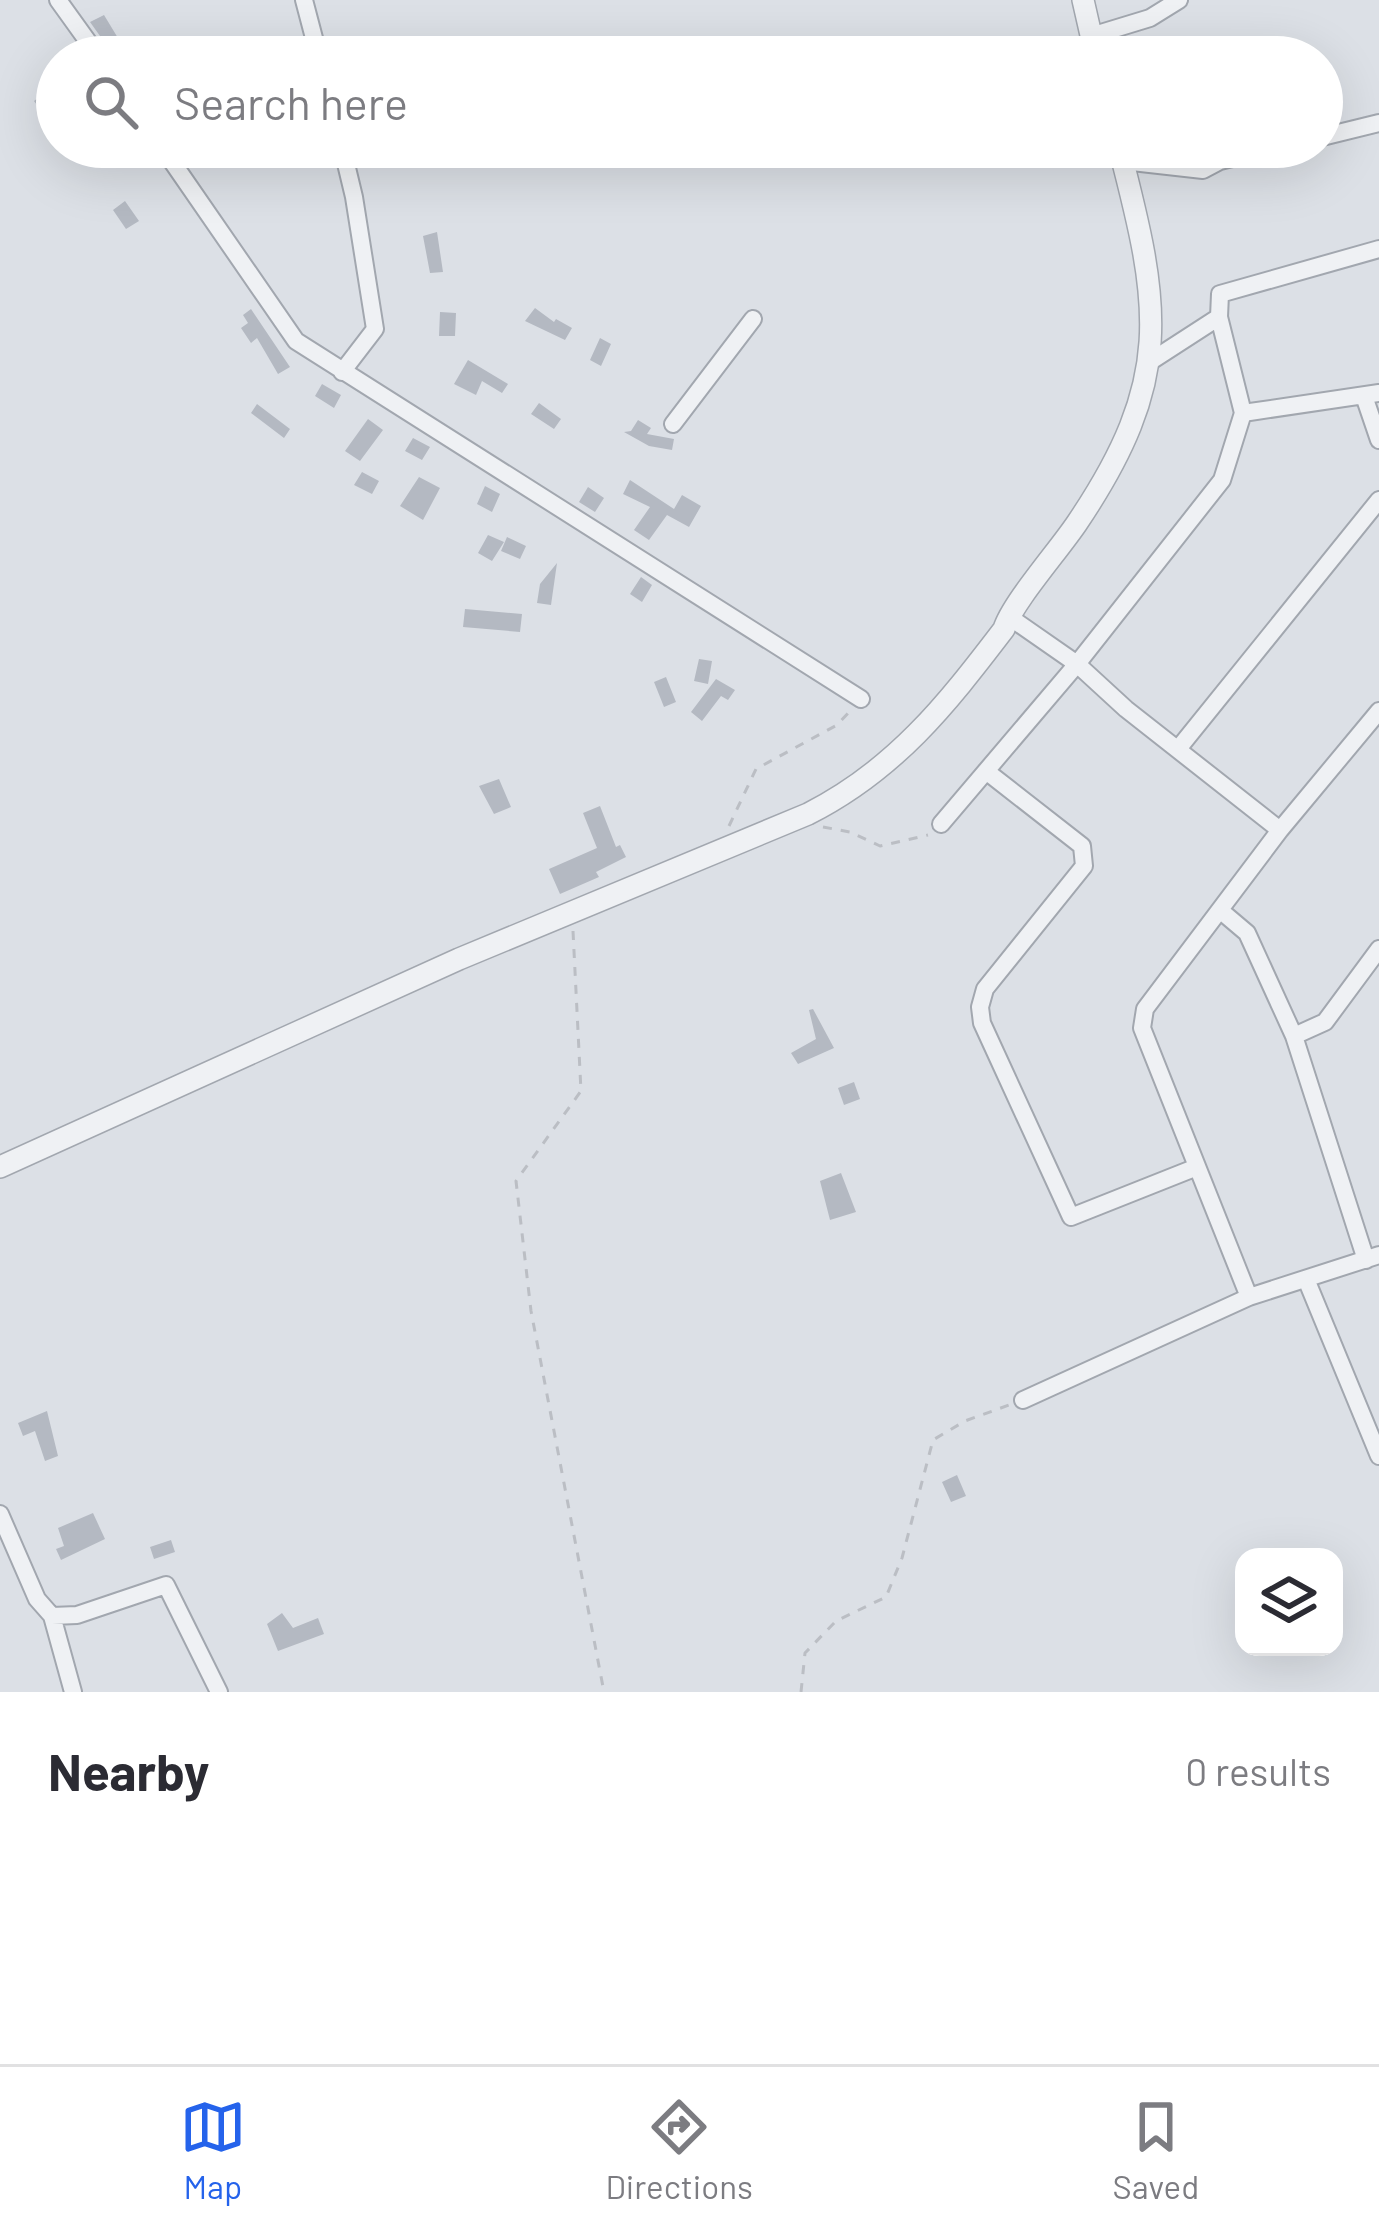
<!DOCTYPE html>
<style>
:root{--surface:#fff;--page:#f2f2f3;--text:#2b2b33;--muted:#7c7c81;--line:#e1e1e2;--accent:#2563eb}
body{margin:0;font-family:Barlow,sans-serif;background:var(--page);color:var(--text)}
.controls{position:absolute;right:36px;bottom:36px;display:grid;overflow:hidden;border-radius:24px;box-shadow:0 12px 48px #0002}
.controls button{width:108px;height:108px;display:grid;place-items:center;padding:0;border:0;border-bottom:3px solid var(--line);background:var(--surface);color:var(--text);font:60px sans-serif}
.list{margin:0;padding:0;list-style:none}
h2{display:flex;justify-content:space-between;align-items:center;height:156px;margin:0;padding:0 48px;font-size:51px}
h2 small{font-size:39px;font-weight:400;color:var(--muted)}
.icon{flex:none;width:66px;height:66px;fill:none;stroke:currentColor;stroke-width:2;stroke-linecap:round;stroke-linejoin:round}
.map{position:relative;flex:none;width:1379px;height:1692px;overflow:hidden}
.search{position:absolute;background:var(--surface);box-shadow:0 12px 48px #0002;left:36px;right:36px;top:36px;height:132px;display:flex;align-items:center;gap:30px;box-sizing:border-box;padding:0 42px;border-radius:66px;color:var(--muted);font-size:45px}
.sheet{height:372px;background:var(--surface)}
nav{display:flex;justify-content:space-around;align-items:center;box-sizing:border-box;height:168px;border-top:3px solid var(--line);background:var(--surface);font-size:33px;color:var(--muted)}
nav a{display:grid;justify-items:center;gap:6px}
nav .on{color:var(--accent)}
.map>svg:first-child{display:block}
.building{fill:#b4b9c2}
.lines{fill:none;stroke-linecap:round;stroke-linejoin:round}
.minor-casing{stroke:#a2a7af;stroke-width:20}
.tertiary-casing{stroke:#a2a7af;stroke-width:24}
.path{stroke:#bbbec4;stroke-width:3;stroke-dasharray:9 9;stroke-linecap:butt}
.minor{stroke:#eff1f4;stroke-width:16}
.tertiary{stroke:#eff1f4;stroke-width:21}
</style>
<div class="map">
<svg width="1379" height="1692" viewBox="0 0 1379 1692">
<rect width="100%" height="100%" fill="#dce0e6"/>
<!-- building -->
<path class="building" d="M104 15 121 43 110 50 90 22Z
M50 89 57 98V114L48 120 34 101Z
M125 201 139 221 126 229 113 210Z
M437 232 443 272 430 273 423 236Z
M535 308 554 322 556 319 572 328 565 340 525 321Z
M251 309 290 367 278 374 257 338 251 343 241 328 248 323 243 315Z
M440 312 456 313 455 336H439Z
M600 338 611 344 601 366 590 360Z
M468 360 508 384 502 393 482 381 476 395 454 384Z
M322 384 341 395 334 408 315 396Z
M539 403 561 419 554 429 531 414Z
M257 404 290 429 284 438 251 413Z
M368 419 383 430 360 461 345 451Z
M638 420 651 428 647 434 674 439 672 450 649 446 624 432 631 431Z
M413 438 430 447 422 460 405 451Z
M362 472 379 481 372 494 354 485Z
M419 477 440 488 423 520 400 506Z
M630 480 674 509 682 495 701 506 689 527 667 515 649 540 634 530 650 507 623 494Z
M485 486 500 494 492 512 477 504Z
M588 487 604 498 595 512 579 502Z
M488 535 504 542 492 561 478 553Z
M507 537 526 546 520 559 501 551Z
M557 563 551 605 537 603 540 584Z
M641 577 652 585 642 602 630 594Z
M465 609 522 614 520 632 463 627Z
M699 659 712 661 708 684 694 681Z
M666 677 676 702 664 707 654 682Z
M716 679 735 690 728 700 721 696 702 721 691 712Z
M499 779 511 807 494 814 479 786Z
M600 806 616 847 620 845 626 857 596 872 599 877 560 894 549 869 597 848 583 813Z
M813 1009 834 1048 798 1064 791 1053 816 1039 809 1010Z
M854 1082 860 1099 844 1105 838 1088Z
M841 1173 856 1212 830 1220 820 1181Z
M47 1411 58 1456 45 1461 35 1431 23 1436 18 1423Z
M957 1475 966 1496 951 1502 942 1482Z
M93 1513 105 1539 61 1560 56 1549 64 1546 58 1528Z
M171 1540 175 1552 154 1559 150 1547Z
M282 1613 293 1628 318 1618 324 1634 278 1651 267 1624Z"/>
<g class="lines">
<!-- minor casing -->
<g class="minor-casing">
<path id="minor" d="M58 0 99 57
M304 0 319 57
M1091 36 1150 18 1179 0
M1322 137 1379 123
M162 147 296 341 861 699
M1123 161 1203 170 1220 161 1278 147
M1151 361 1219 317
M342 372 375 329 354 197 342 147
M1364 396 1379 440
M1243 413 1379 393
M673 424 753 319
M1008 616 1077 664 1126 709 1280 830
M1178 749 1379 500
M986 771 1082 846 1084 866 985 989 980 1007 982 1023 1071 1217 1197 1167
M941 824 1077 664 1222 480 1243 413 1219 317 1220 294 1379 249
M1221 911 1247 933 1294 1036 1366 1260
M1294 1036 1325 1022 1379 949
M1306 1279 1379 1456
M1249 1297 1142 1028 1145 1009 1280 830 1379 711
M1023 1400 1249 1297 1379 1255
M0 1514 37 1599 52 1616 77 1615 166 1585 219 1692
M52 1616 73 1692"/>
</g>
<!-- tertiary casing -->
<g class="tertiary-casing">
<path id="tertiary" d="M1083 0 1096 57
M0 1167 459 959 808 814C895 770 946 705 1004 629 1012 603 1059 550 1077 523 1174 379 1161 308 1119 147"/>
</g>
<!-- path -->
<path class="path" d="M729 826 756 769 837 725 851 710
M823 827 850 832 880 846 928 835
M573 931 581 1091 516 1181 531 1311 604 1692
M801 1692 805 1653 836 1621 886 1597 902 1558 933 1440 965 1421 1009 1405"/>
<!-- minor -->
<use href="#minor" class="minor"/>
<!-- tertiary -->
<use href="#tertiary" class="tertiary"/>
</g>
</svg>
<div class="controls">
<button><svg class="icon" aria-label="layers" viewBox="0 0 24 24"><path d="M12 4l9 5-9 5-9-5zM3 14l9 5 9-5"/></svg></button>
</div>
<div class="search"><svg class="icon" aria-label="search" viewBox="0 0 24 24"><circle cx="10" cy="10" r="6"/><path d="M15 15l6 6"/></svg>Search here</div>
</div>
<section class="sheet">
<h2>Nearby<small>0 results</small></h2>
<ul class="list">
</ul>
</section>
<nav>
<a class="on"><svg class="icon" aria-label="map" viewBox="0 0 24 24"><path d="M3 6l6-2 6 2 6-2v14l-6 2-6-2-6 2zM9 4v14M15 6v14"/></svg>Map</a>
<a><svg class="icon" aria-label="directions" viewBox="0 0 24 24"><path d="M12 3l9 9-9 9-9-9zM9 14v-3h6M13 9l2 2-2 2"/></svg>Directions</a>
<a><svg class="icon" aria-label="saved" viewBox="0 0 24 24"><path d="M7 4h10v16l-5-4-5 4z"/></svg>Saved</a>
</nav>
